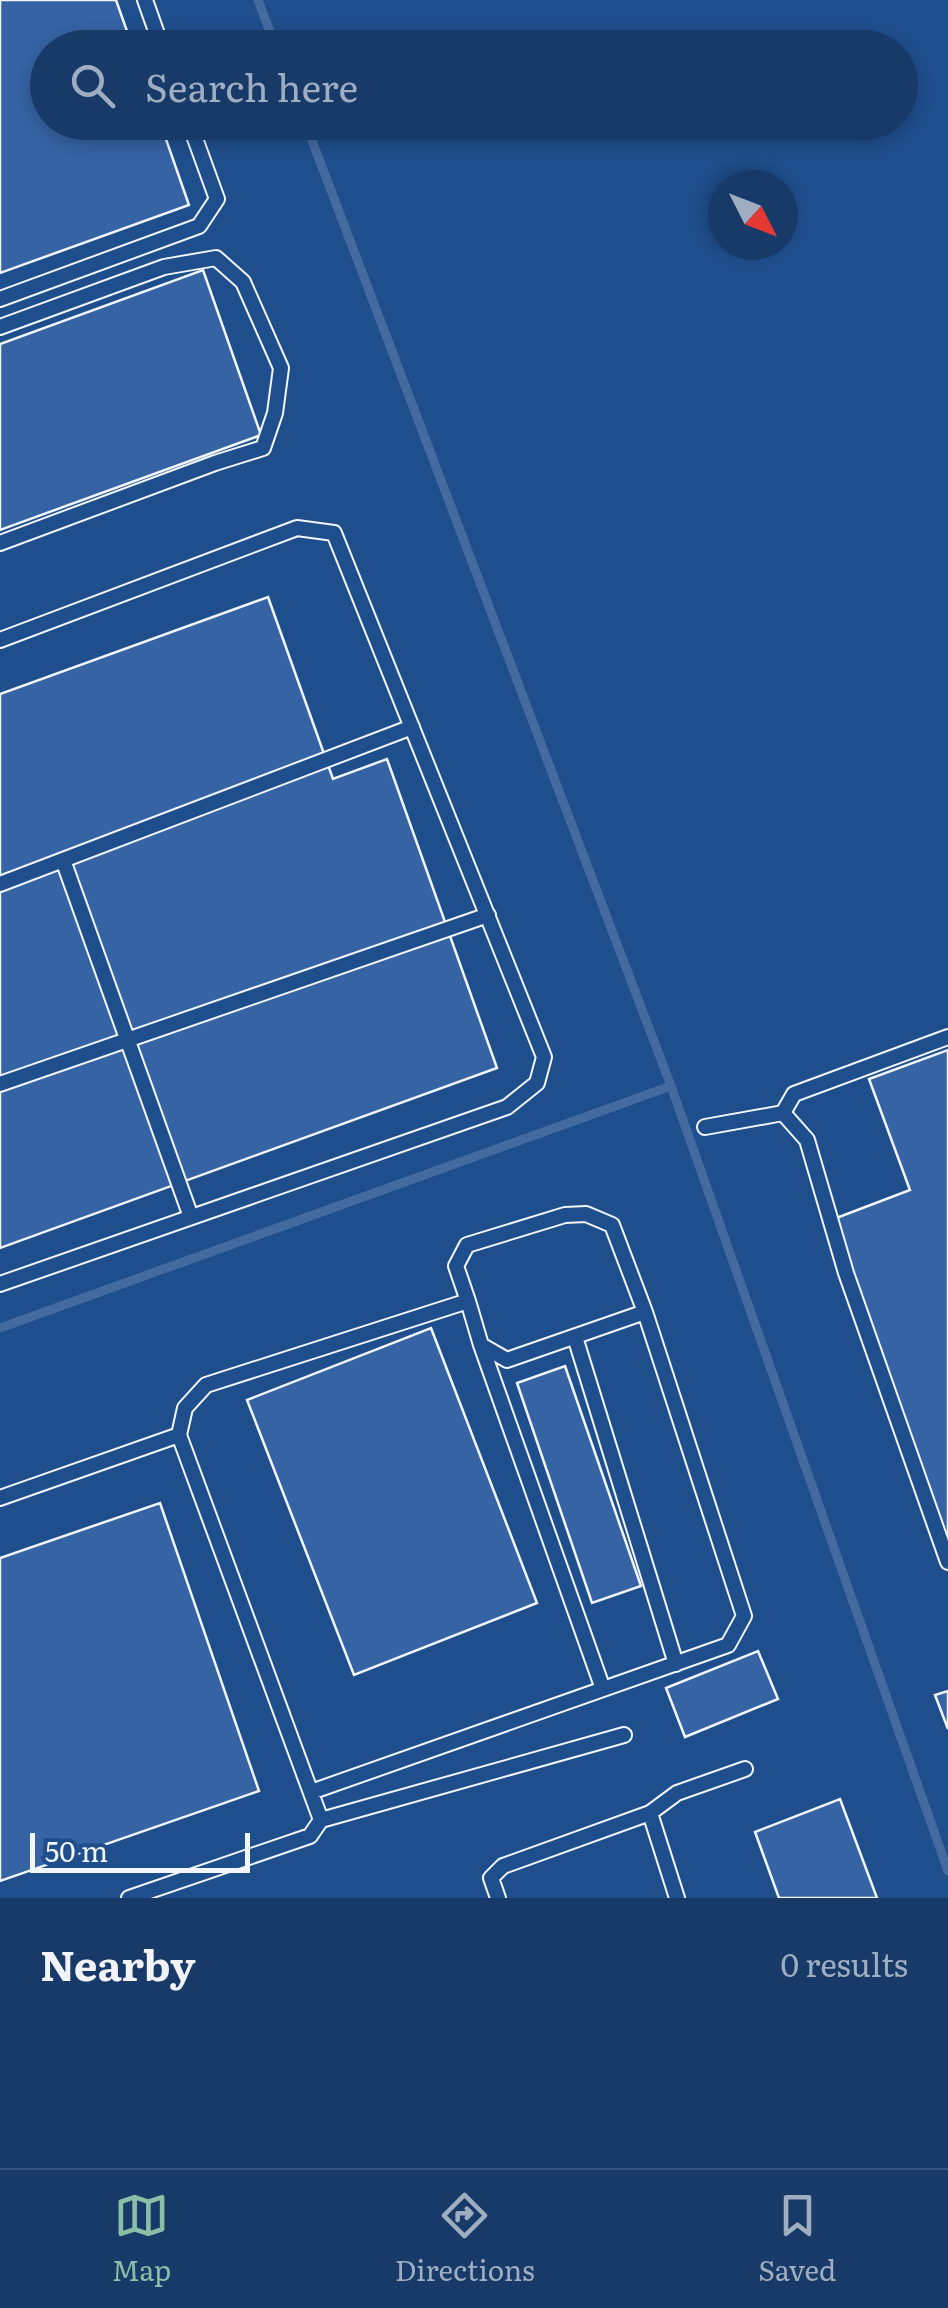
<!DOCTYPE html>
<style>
:root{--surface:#173a69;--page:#244571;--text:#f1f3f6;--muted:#9eadc0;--line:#36547d;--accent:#8abfa5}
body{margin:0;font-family:Literata,serif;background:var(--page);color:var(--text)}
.compass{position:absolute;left:708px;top:170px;width:90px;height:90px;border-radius:50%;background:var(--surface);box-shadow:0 5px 15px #0003;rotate:132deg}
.scale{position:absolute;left:30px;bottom:25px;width:220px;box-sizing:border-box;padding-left:10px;border:5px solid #f2f6ff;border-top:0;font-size:28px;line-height:35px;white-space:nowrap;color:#f2f6ff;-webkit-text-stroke:8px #1f4e8c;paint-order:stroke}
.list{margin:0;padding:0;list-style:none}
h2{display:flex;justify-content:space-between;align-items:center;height:130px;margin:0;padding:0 40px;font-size:42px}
h2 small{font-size:32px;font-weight:400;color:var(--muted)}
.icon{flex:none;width:55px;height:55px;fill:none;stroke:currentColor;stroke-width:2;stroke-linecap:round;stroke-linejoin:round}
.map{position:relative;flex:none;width:948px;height:1898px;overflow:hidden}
.search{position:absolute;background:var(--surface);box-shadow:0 5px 15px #0003;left:30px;right:30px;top:30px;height:110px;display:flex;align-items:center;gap:25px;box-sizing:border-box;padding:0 35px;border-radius:55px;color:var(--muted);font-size:38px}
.sheet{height:270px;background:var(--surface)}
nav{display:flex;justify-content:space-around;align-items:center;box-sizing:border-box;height:140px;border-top:2px solid var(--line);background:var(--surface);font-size:28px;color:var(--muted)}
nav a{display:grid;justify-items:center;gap:5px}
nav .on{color:var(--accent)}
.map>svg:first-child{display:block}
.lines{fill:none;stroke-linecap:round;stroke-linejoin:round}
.stream{stroke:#446ba0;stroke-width:9}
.building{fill:#3563a3;stroke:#f2f6ff;stroke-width:2.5}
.lane-casing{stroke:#f2f6ff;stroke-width:18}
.lane{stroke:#1f4e8c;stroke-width:14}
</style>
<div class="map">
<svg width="948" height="1898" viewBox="0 0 948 1898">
<rect width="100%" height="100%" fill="#1f4e8c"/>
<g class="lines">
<!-- stream -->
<path class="stream" d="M258 0 276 48
M305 122 671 1086 948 1871
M0 1328 671 1086"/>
</g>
<!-- building -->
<path class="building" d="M0 0H116L133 48H48V122H160L189 205 0 273Z
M203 270 261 435 0 530V344Z
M268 597 333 779 387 759 497 1068 0 1248V694Z
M948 1050V1542L831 1220 910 1190 869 1079Z
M431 1328 537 1603 354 1675 247 1400Z
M565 1366 641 1586 592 1603 517 1383Z
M160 1503 259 1791 0 1881V1558Z
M758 1651 778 1699 685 1737 666 1688Z
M948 1691V1729L935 1695Z
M840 1799 877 1898H779L755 1832Z"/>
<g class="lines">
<!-- lane casing -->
<g class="lane-casing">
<path id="lane" d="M145 0 162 48
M0 299 199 226 217 199 189 122
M0 327 164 267 216 258 243 282 281 368 275 413 263 448 215 463 0 543
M0 640 297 528 334 533 544 1057 537 1083 507 1107 0 1284
M63 860 191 1217
M0 884 412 727
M0 1084 488 915
M783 1113 794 1094 948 1037
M705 1127 783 1113 807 1140 846 1273 948 1562
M575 1337 676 1664
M481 1345 603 1689
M0 1498 179 1435
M311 1792 728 1645 744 1616 645 1312 612 1225 586 1214 565 1215 467 1245 456 1266 468 1301
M321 1820 624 1735
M129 1898 310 1836 321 1820 179 1435 185 1408 206 1385 468 1301 481 1345 507 1360 645 1312
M498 1898 491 1878 503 1866 650 1813
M677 1898 650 1813 677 1793 745 1769"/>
</g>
<!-- lane -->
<use href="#lane" class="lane"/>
</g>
</svg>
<svg class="compass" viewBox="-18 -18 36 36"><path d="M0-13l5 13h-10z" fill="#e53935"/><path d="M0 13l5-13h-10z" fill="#9eadc0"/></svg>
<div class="scale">50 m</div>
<div class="search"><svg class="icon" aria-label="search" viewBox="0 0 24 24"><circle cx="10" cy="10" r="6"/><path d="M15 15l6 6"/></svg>Search here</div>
</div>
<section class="sheet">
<h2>Nearby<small>0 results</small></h2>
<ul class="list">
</ul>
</section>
<nav>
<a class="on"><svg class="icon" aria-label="map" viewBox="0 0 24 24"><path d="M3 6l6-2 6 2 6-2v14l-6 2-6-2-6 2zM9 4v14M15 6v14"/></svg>Map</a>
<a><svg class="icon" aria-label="directions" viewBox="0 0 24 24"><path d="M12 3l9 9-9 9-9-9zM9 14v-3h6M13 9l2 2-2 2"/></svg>Directions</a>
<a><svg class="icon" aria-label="saved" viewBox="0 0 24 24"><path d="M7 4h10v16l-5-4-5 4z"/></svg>Saved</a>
</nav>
